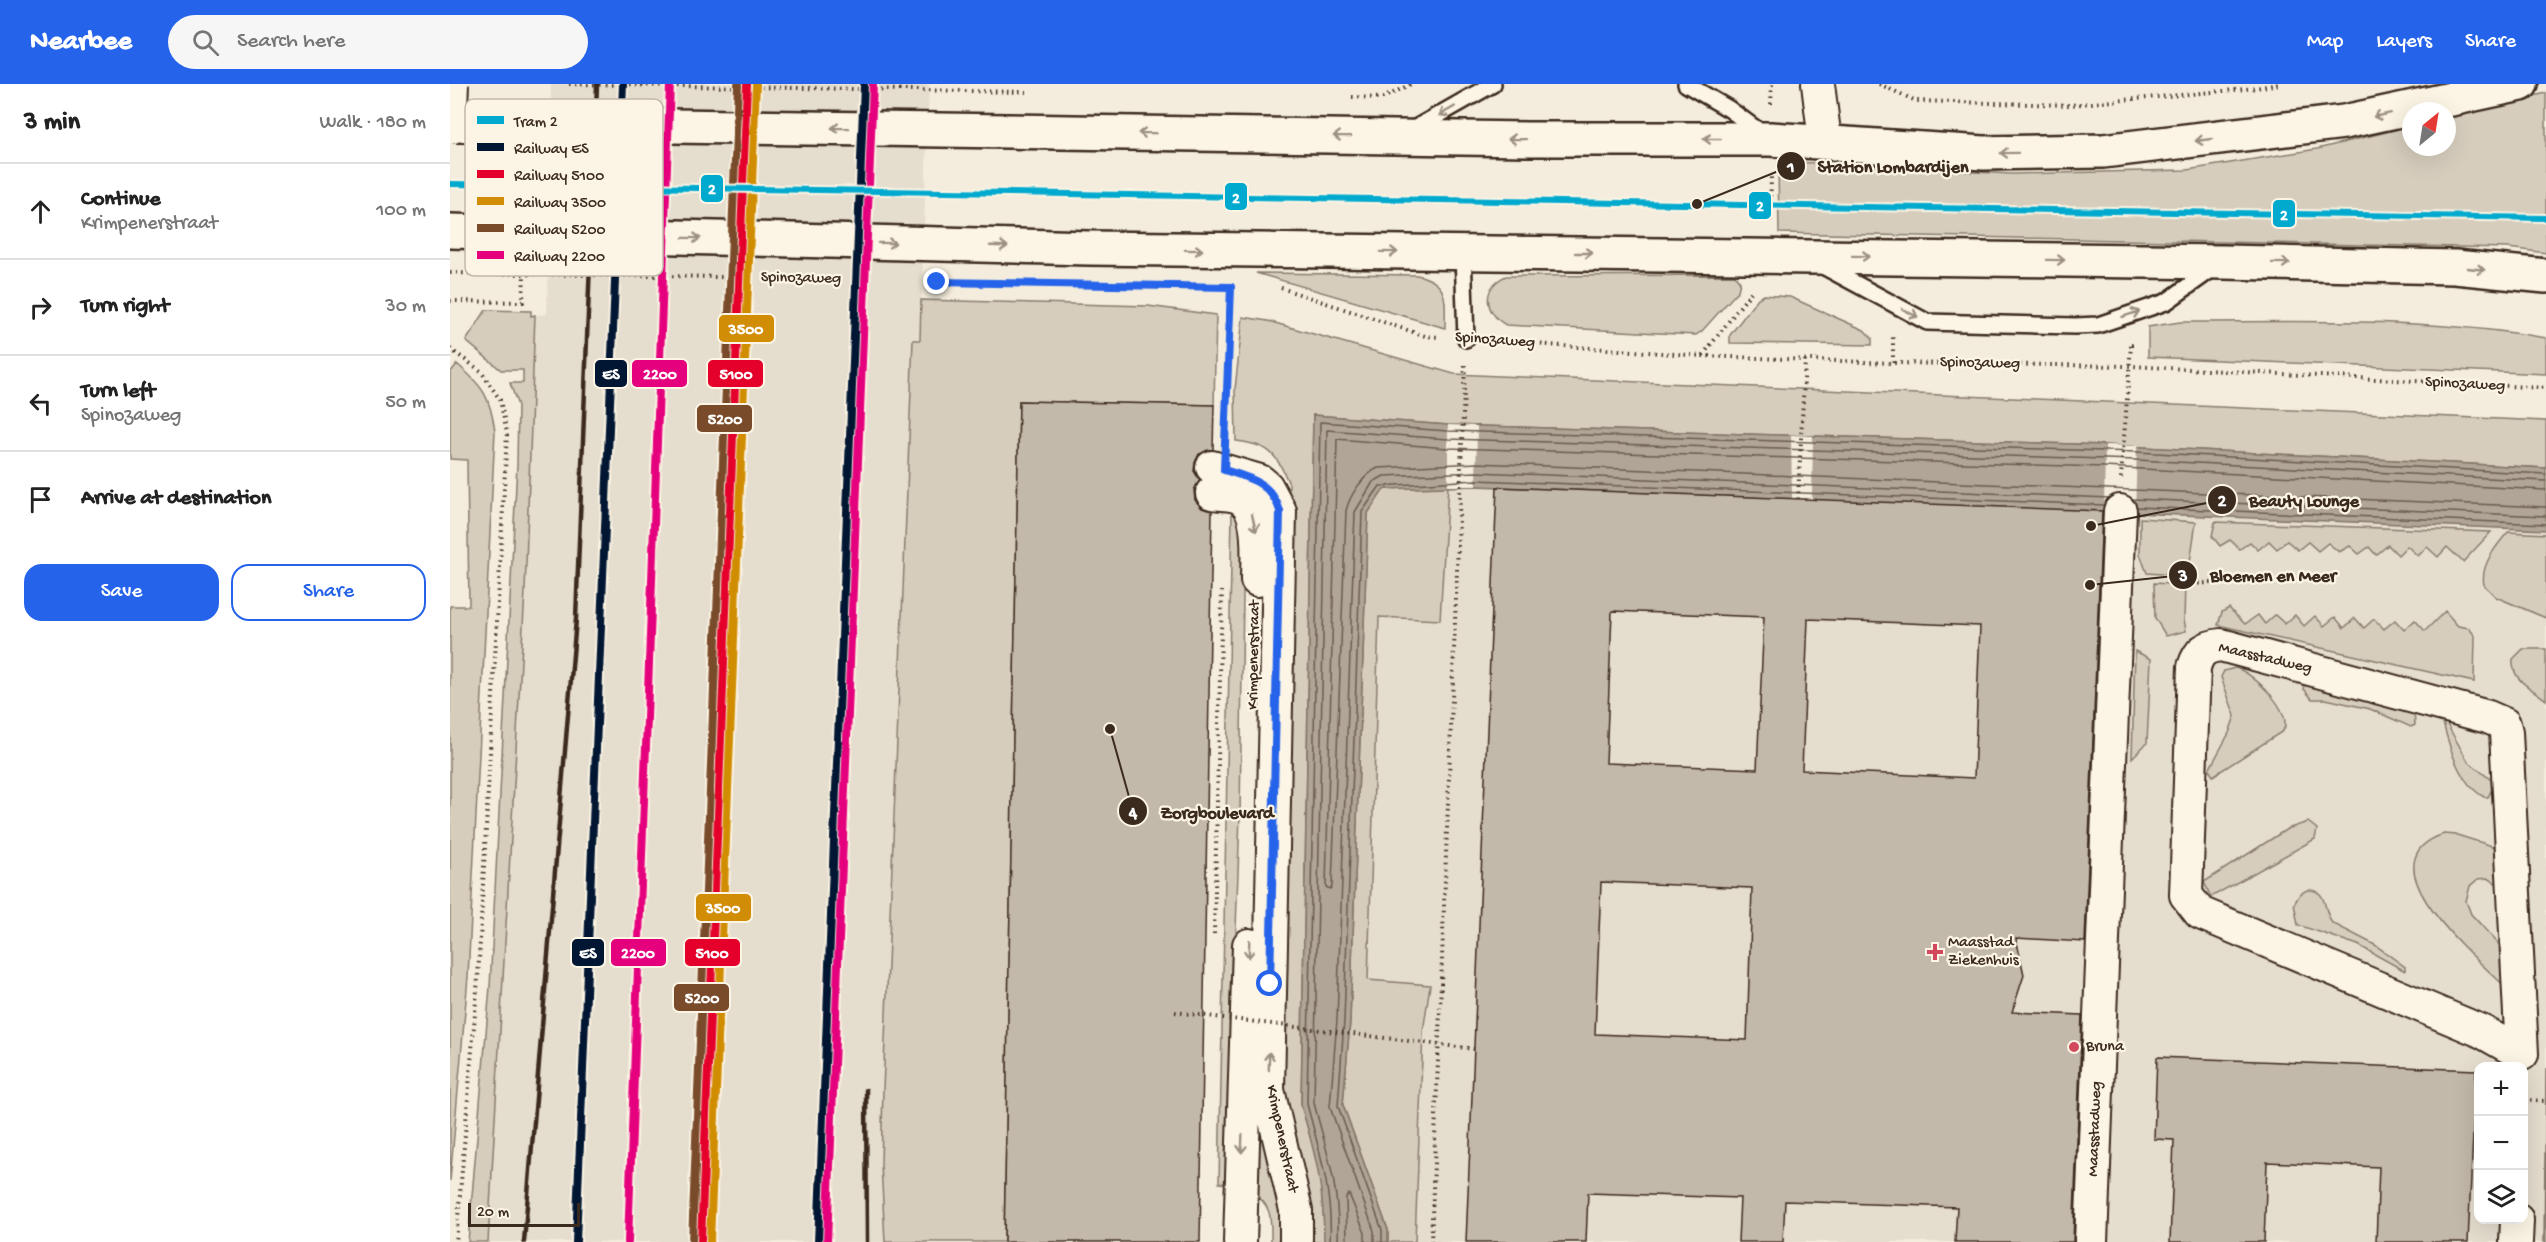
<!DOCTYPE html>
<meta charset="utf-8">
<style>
:root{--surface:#fff;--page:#f6f6f6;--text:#222;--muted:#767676;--line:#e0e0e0;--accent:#2563eb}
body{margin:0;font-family:"Gochi Hand",sans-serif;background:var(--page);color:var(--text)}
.controls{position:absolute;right:18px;bottom:18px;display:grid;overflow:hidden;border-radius:12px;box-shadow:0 6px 24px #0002}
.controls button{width:54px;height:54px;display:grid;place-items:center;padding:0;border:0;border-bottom:2px solid var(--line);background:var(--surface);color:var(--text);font:30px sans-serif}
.compass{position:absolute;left:1952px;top:18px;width:54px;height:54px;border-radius:50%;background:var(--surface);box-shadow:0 6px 24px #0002;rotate:30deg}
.scale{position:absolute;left:18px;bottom:15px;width:112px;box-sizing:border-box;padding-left:6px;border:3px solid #3b2a1e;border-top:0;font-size:16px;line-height:21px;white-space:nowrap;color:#3b2a1e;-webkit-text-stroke:4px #fcf5e5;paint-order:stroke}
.stop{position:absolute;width:18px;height:18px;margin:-14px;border:4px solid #2563eb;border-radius:50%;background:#fff}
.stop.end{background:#2563eb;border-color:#fff;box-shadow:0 2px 6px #0008}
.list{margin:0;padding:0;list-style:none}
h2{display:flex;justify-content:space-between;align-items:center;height:78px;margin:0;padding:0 24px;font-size:26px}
h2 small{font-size:20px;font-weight:400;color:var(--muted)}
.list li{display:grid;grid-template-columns:39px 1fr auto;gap:18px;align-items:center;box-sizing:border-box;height:96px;padding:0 24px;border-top:2px solid var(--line)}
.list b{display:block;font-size:22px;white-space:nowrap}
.list p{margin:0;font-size:20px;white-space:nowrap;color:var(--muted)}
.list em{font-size:20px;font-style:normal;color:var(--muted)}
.actions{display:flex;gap:12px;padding:18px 24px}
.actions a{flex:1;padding:14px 0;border:2px solid var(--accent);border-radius:18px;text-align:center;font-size:21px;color:var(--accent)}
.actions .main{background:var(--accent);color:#fff}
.icon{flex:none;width:33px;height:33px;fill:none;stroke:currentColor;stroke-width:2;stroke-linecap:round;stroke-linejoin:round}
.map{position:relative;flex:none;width:2096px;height:1158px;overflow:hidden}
header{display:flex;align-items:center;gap:36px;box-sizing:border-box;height:84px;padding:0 30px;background:var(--accent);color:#fff}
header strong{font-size:28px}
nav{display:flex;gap:33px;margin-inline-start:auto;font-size:21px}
.search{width:420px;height:54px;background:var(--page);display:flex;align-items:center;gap:15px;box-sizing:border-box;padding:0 21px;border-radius:33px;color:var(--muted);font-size:22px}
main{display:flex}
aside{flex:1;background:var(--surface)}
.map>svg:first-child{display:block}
.built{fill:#e5ddce;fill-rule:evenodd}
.green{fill:#d6cdbd;stroke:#887c6e;stroke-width:1.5}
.water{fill:#b0a596;stroke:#817466;stroke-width:1.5}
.pier{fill:#f4eddd}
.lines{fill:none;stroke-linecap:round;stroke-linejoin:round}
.shore{stroke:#6a5b4e;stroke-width:1.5}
.building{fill:#c3b9aa;stroke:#3b2a1e;stroke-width:1.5;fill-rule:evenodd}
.lane-casing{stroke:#3b2a1e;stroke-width:20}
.street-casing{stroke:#3b2a1e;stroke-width:36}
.secondary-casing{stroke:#3b2a1e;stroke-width:38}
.path{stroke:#3b2a1e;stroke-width:4;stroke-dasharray:1.5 4.5;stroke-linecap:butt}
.lane{stroke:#fcf5e5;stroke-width:15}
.street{stroke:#fcf5e5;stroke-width:32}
.secondary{stroke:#fcf5e5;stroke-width:33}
.rail{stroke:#3b2a1e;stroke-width:4.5}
.street-bridge-casing{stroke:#3b2a1e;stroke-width:36;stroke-linecap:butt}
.path-bridge{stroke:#3b2a1e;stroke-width:4;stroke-dasharray:1.5 4.5;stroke-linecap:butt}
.street-bridge{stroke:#fcf5e5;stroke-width:32}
.rail-1-casing{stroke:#fcf5e5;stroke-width:12}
.rail-2-casing{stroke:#fcf5e5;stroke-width:12}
.rail-3-casing{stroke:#fcf5e5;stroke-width:12}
.rail-4-casing{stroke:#fcf5e5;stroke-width:12}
.rail-5-casing{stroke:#fcf5e5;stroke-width:12}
.rail-1{stroke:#011633;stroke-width:8}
.rail-2{stroke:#e4002b;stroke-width:8}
.rail-3{stroke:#d18d06;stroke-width:8}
.rail-4{stroke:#7a4b2a;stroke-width:8}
.rail-5{stroke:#e5007d;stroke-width:8}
.tram-1-casing{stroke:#fcf5e5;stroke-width:10}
.tram-1{stroke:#00a9ce;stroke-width:6}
.oneway{stroke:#9c9082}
.route{stroke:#2563eb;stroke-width:8}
.poi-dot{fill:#d1495b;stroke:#fcf5e5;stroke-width:2}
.labels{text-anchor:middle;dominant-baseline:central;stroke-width:4.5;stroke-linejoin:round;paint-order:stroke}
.street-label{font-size:16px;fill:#3b2a1e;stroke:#fcf5e5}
.poi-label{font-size:16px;fill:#3b2a1e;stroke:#fcf5e5;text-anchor:start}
.key{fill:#fcf5e5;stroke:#c2b8a9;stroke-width:1.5}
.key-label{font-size:16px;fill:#3b2a1e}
.leader{fill:none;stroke:#3b2a1e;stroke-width:2}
.callout-dot{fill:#3b2a1e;stroke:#fcf5e5;stroke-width:2}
.mark-label{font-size:18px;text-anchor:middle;font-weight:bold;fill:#fff}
.callout-label{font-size:18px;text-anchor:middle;font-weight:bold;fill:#3b2a1e;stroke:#fcf5e5;stroke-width:4.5;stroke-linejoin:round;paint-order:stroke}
.line-badge{stroke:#fcf5e5;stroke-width:2}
.badge-label{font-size:16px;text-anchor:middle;font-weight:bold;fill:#fff}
</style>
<header>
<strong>Nearbee</strong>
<div class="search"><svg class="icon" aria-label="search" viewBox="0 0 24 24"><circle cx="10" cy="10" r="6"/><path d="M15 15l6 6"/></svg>Search here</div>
<nav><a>Map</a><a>Layers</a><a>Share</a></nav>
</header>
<main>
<aside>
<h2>3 min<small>Walk · 180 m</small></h2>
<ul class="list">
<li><svg class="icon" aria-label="ahead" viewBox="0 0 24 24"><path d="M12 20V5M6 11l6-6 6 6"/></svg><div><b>Continue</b><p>Krimpenerstraat</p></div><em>100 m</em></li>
<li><svg class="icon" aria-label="right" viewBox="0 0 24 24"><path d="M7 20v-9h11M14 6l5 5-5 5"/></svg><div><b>Turn right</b></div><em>30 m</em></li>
<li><svg class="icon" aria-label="left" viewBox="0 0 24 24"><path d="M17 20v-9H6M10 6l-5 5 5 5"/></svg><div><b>Turn left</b><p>Spinozaweg</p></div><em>50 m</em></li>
<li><svg class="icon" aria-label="arrive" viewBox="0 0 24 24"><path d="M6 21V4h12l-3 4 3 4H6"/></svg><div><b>Arrive at destination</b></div></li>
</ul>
<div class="actions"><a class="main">Save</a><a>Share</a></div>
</aside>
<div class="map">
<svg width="2096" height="1158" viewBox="0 0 2096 1158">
<rect width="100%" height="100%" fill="#f4eddd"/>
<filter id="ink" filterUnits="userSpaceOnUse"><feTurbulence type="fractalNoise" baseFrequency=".0167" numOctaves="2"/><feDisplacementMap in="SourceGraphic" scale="12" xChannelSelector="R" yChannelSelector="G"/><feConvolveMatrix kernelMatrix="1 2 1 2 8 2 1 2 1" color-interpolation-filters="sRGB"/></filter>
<g filter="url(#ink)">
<!-- built -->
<path class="built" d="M101 0H479L470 256H463L441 776 431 1080 435 1158H21L43 901 80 232 97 230Z
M895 374 2096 423V1158H905L875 1032ZM2028 982H2074V1136H2028Z"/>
<!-- green -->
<path class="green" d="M2096 9V169L2058 164 1329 149 1328 77 1561 90 1737 86 1867 65 1961 42V63H1997V33Z
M806 189 967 191C1000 199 995 216 995 244Z
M1285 191 1290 198 1288 207 1252 247 1246 251 1056 241C1034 229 1031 203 1056 192Z
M1314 211 1340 213 1414 246 1422 254V261L1280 259V251L1308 214Z
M471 216 698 222 766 231 764 321 569 317 554 1158H435L431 1080 433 1006 463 256H470Z
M36 226 81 227V232L85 231 75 507 38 1158H18L40 903 67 381 68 322 60 299H73V286H51L16 257Z
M793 233 818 237 1004 290 2096 337V384L1655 361 998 341 863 331 851 1021 870 1086 875 1150 874 1158H854L829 1003 839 400C826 369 820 361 786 357L785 305Z
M1730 238C1851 238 1976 233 2096 254V290L1698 273V243Z
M7 280C34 303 40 313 45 347L18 893 0 1097V522H19L17 376 0 375V289Z
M998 402 990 536 929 533 918 896 980 901 973 948 965 1158H938V1146L893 1021 900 937 918 429 934 405Z
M782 428 787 429 794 436 790 732 777 1100 769 1099Z
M1690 434 1746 438 1738 492 1697 489 1690 470Z
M1765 438 2041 448 2013 478 1997 463 1988 473 1977 463 1968 472 1957 462 1948 471 1938 461 1926 471 1919 463 1909 470 1900 462 1889 468 1878 459 1868 467 1858 458 1848 466 1837 457 1827 465 1819 457 1808 466 1800 458 1790 465 1780 456 1770 462 1762 452Z
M2058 448 2096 450V534L2046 513 2034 501C2030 481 2046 462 2058 448Z
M1704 499 1735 501 1734 535 1736 547 1716 552 1705 534Z
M1779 524 1795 540 1808 531 1815 540 1825 531 1835 540 1845 531 1854 542 1865 532 1874 542 1885 533 1894 544 1905 534 1914 544 1924 535 1934 545 1945 536 1954 546 1965 536 1975 547 1995 527 2008 542 2019 544 2025 552 2024 598 1768 541 1772 528Z
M2073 565H2096V616C2082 604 2061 597 2063 575Z
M1685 567 1701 575 1697 659 1682 674Z
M1785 584C1802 587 1845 629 1833 647L1763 692 1759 686 1779 649 1785 632 1771 593 1774 587Z
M1855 597 1964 627 1965 641 1961 643 1920 625 1876 615H1862L1854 605Z
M1995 637 2018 677 2041 696 2042 705 2038 713H2034C2009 699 2000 665 1993 639Z
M1858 738 1867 745 1865 755 1761 813 1754 798 1837 745Z
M1994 750 2007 751 2052 765 2054 804 2038 794 2028 795 2020 802 2016 817 2021 830 2058 870 2060 907C2030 878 1908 778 1994 750Z
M1857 806C1878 804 1873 827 1882 839L1925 861 1955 883V887L1908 861 1848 841 1844 820 1850 810Z
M805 1018 829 1097 832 1158H821C821 1136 823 1122 803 1109Z"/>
<!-- water -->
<path class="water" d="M863 331 998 341 1655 361 2096 384V446L1026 402 934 405 918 429 900 937 893 1021 938 1146V1158H874C874 1104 866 1072 851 1021Z
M2096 984V1158H2094Z"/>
<!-- pier -->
<path class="pier" d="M998 341 1027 342 1026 402H998Z
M1341 351 1363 352 1362 415 1342 414Z
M1655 361 1687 362 1685 429 1654 427Z"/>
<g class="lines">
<!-- shore -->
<path class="shore" d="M2096 406 1654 383 997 364 887 355 876 803 880 805 882 802 896 427C899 412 914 390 928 384L1027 379 2096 423
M1682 415 2096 432
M1686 423 2096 440
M880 1158C883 1109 869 1066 857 1020L870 338 998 347 1687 368 2096 390
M888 1158C890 1105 877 1069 864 1019L877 346 998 355 1687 376 2096 397
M897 1158 896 1113 899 1110 915 1149V1158
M924 1158V1147L880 1023 887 936 905 428 923 398 934 392 1026 388 1660 414
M932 1158V1146L888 1022 894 937 912 428 930 402 1026 396 1654 421"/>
</g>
<!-- building -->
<path class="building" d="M569 317 764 321 763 366 749 370 745 379 744 387 750 396 744 406 745 416 752 424 762 427 750 1158H554Z
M1047 403 1652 427 1635 858 1566 854 1574 891 1562 928 1632 931 1623 1158H1505L1507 1123 1335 1117 1333 1158H1288L1290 1114 1138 1109 1136 1158H1016ZM1162 527 1314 533 1307 685 1156 679ZM1358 535 1530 542 1524 694 1352 686ZM1151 798 1302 804 1297 956 1145 950Z
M1707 973 2026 986 2018 1158H1926L1929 1083 1817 1078 1814 1158H1720L1724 1056 1704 1055Z"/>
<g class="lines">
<!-- lane casing -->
<g class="lane-casing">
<path id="lane" d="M1236 0 1279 25 1313 50
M962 46 1043 0
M1013 169 1016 255
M1369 180 1477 238 1625 242 1648 241 1716 218 1765 183"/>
</g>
<!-- street casing -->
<g class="street-casing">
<path id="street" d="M1368 0 1375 57
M762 383 810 397 817 403 830 427 818 1006 846 1126V1158
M762 409C770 410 779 410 786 412 813 420 807 475 807 496
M1771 561 2038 633 2054 640 2056 648 2072 970 2031 947 1750 829 1736 811 1744 583C1749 567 1755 563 1771 561Z
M790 1158 799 861
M1641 1158 1670 427
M2066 1158 2067 1136"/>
</g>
<!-- secondary casing -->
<g class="secondary-casing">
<path id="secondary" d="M0 41 222 42 1077 55H1320L1534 69 1653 67 1894 38 2071 0
M0 147 639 164 1773 178 2005 183 2096 192"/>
</g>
<!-- path -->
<path class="path" d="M119 0 576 8
M1429 0 1466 17 1620 21 1806 4 1829 0
M902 13 933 14 961 0
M1321 20 1322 0
M1320 137 1321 91
M0 189 272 193
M831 204 975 252 990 253
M0 217 73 218 74 189
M1043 257 1253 272 1443 279 1681 282 2096 304
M0 265 31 287 50 316 57 349 28 894 6 1158
M1253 271 1301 208
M1443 279V251
M775 349 781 203
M1671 394 1681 261H1678
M1348 415 1355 276
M1736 500 1762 499
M764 850 772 507
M2074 1016 2096 1017
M981 1158 1015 280"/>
<!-- lane -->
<use href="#lane" class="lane"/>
<!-- street -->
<use href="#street" class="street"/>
<!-- secondary -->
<use href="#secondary" class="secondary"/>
<!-- rail -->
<path class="rail" d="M416 1006 417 1158
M74 1158 126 535 147 0"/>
<!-- street-bridge casing -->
<g class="street-bridge-casing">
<path id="street-bridge" d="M0 44 2 0"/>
</g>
<!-- path-bridge -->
<path class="path-bridge" d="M725 928 1024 965"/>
<!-- street-bridge -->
<use href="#street-bridge" class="street-bridge"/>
<!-- rail-1 casing -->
<g class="rail-1-casing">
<path id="rail-1" d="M126 1158 173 0
M368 1158 414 0"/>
</g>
<!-- rail-2 casing -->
<g class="rail-2-casing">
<path id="rail-2" d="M251 1158 297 0"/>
</g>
<!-- rail-3 casing -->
<g class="rail-3-casing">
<path id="rail-3" d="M260 1158 306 0"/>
</g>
<!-- rail-4 casing -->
<g class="rail-4-casing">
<path id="rail-4" d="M242 1158 288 0"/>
</g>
<!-- rail-5 casing -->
<g class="rail-5-casing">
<path id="rail-5" d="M178 1158 220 0
M377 1158 423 0"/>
</g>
<!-- rail-1 -->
<use href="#rail-1" class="rail-1"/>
<!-- rail-2 -->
<use href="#rail-2" class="rail-2"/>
<!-- rail-3 -->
<use href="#rail-3" class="rail-3"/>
<!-- rail-4 -->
<use href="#rail-4" class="rail-4"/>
<!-- rail-5 -->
<use href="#rail-5" class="rail-5"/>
<!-- tram-1 casing -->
<g class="tram-1-casing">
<path id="tram-1" d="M0 100 2096 134"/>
</g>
<!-- tram-1 -->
<use href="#tram-1" class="tram-1"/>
</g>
<!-- one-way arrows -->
<defs><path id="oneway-shaft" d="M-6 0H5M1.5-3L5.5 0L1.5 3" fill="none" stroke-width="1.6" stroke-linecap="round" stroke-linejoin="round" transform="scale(1.5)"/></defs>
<g class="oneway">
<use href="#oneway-shaft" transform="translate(997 27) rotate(150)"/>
<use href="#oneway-shaft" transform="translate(1932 31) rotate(168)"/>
<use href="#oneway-shaft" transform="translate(390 44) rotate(-179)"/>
<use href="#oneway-shaft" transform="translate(697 49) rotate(-179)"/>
<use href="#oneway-shaft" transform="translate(892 52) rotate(-179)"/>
<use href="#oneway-shaft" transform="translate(1067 55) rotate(-179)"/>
<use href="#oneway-shaft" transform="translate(1262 55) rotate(180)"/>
<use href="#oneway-shaft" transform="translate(1754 56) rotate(174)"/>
<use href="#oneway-shaft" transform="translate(1559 69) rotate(179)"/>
<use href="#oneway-shaft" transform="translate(242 154) rotate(1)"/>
<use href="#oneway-shaft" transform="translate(437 159) rotate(1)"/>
<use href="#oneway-shaft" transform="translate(549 162) rotate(2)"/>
<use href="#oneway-shaft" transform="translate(744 166) rotate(1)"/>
<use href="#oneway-shaft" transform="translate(939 168) rotate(1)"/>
<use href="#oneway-shaft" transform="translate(1134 169)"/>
<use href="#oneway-shaft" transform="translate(1411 172) rotate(1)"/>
<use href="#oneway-shaft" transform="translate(1606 176) rotate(1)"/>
<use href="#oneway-shaft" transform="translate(1831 179) rotate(1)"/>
<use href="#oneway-shaft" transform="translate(2026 185) rotate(6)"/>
<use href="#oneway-shaft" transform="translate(1460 229) rotate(28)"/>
<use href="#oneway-shaft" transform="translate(1681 230) rotate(-19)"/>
<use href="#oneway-shaft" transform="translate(804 439) rotate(77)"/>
<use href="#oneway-shaft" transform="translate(799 865) rotate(92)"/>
<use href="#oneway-shaft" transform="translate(819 977) rotate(-89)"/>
<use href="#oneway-shaft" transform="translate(792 1060) rotate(92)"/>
</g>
</g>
<g class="lines" filter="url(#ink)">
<!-- route -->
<path class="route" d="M487 198 781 203 774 386C800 394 821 398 830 427L820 900"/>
</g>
<!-- markers -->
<g class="poi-dot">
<path d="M1482 859h6v6h6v6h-6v6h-6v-6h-6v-6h6z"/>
<circle cx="1624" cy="963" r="6"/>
</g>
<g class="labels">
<!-- street labels -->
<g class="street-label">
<text transform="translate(351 195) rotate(1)">Spinozaweg</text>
<text transform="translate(1045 257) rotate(4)">Spinozaweg</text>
<text transform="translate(1530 280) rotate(1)">Spinozaweg</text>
<text transform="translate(2015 301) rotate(3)">Spinozaweg</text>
<text transform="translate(805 571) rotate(-89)">Krimpenerstraat</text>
<text transform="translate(1815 575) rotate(13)">Maasstadweg</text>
<text transform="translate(1646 1045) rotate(-88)">Maasstadweg</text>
<text transform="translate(831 1055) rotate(78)">Krimpenerstraat</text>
</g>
<!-- poi labels -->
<g class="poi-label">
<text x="1498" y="859">Maasstad<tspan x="1498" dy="18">Ziekenhuis</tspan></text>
<text x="1636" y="963">Bruna</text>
</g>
</g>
<!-- legend -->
<rect x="15" y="15" width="198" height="177" rx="9" class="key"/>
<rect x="27" y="32" width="27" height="8" fill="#00a9ce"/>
<rect x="27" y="59" width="27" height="8" fill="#011633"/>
<rect x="27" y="86" width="27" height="8" fill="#e4002b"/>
<rect x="27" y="113" width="27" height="8" fill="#d18d06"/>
<rect x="27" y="140" width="27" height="8" fill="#7a4b2a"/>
<rect x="27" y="167" width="27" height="8" fill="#e5007d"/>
<g class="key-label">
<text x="64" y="42">Tram 2</text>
<text x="64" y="69">Railway ES</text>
<text x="64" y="96">Railway 5100</text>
<text x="64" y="123">Railway 3500</text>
<text x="64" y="150">Railway 5200</text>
<text x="64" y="177">Railway 2200</text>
</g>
<!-- callouts -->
<path class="leader" d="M1247 120L1341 82M1641 442L1772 416M1640 501L1733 491M660 645L683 727"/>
<g class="callout-dot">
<circle cx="1247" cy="120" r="6"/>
<circle cx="1641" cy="442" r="6"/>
<circle cx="1640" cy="501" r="6"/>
<circle cx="660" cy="645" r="6"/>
<circle cx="1341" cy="82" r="15"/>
<circle cx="1772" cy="416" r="15"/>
<circle cx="1733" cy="491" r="15"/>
<circle cx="683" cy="727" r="15"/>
</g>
<g class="mark-label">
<text x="1341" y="88">1</text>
<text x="1772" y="422">2</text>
<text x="1733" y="497">3</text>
<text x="683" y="734">4</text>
</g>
<g class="callout-label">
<text x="1443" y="88">Station Lombardijen</text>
<text x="1854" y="422">Beauty Lounge</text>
<text x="1823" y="497">Bloemen en Meer</text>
<text x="767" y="734">Zorgboulevard</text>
</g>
<g class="line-badge">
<rect x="250" y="90" width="24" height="29" rx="6" fill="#00a9ce"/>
<rect x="774" y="98" width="24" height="29" rx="6" fill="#00a9ce"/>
<rect x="1298" y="107" width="24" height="29" rx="6" fill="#00a9ce"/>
<rect x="1822" y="115" width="24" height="29" rx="6" fill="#00a9ce"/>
<rect x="268" y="230" width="57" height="29" rx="6" fill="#d18d06"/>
<rect x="181" y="275" width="57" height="29" rx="6" fill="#e5007d"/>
<rect x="144" y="275" width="34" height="29" rx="6" fill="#011633"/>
<rect x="257" y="275" width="57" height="29" rx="6" fill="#e4002b"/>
<rect x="246" y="320" width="57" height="29" rx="6" fill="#7a4b2a"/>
<rect x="245" y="809" width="57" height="29" rx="6" fill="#d18d06"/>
<rect x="121" y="854" width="34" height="29" rx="6" fill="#011633"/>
<rect x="160" y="854" width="57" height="29" rx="6" fill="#e5007d"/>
<rect x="234" y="854" width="57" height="29" rx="6" fill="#e4002b"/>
<rect x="223" y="899" width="57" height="29" rx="6" fill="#7a4b2a"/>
</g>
<g class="badge-label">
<text x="262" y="110">2</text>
<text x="786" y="119">2</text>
<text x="1310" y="127">2</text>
<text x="1834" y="136">2</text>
<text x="296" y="250">3500</text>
<text x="210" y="295">2200</text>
<text x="161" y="295">ES</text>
<text x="286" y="295">5100</text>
<text x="275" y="340">5200</text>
<text x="273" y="829">3500</text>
<text x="138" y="874">ES</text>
<text x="188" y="874">2200</text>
<text x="262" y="874">5100</text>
<text x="252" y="919">5200</text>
</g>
</svg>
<div class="controls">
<button>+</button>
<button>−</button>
<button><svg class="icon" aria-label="layers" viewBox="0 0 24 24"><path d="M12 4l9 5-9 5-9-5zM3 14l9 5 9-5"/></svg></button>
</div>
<svg class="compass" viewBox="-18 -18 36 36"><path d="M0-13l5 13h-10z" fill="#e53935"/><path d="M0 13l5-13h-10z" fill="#767676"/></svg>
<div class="scale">20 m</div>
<div class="stop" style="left:820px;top:900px"></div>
<div class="stop end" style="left:487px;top:198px"></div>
</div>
</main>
